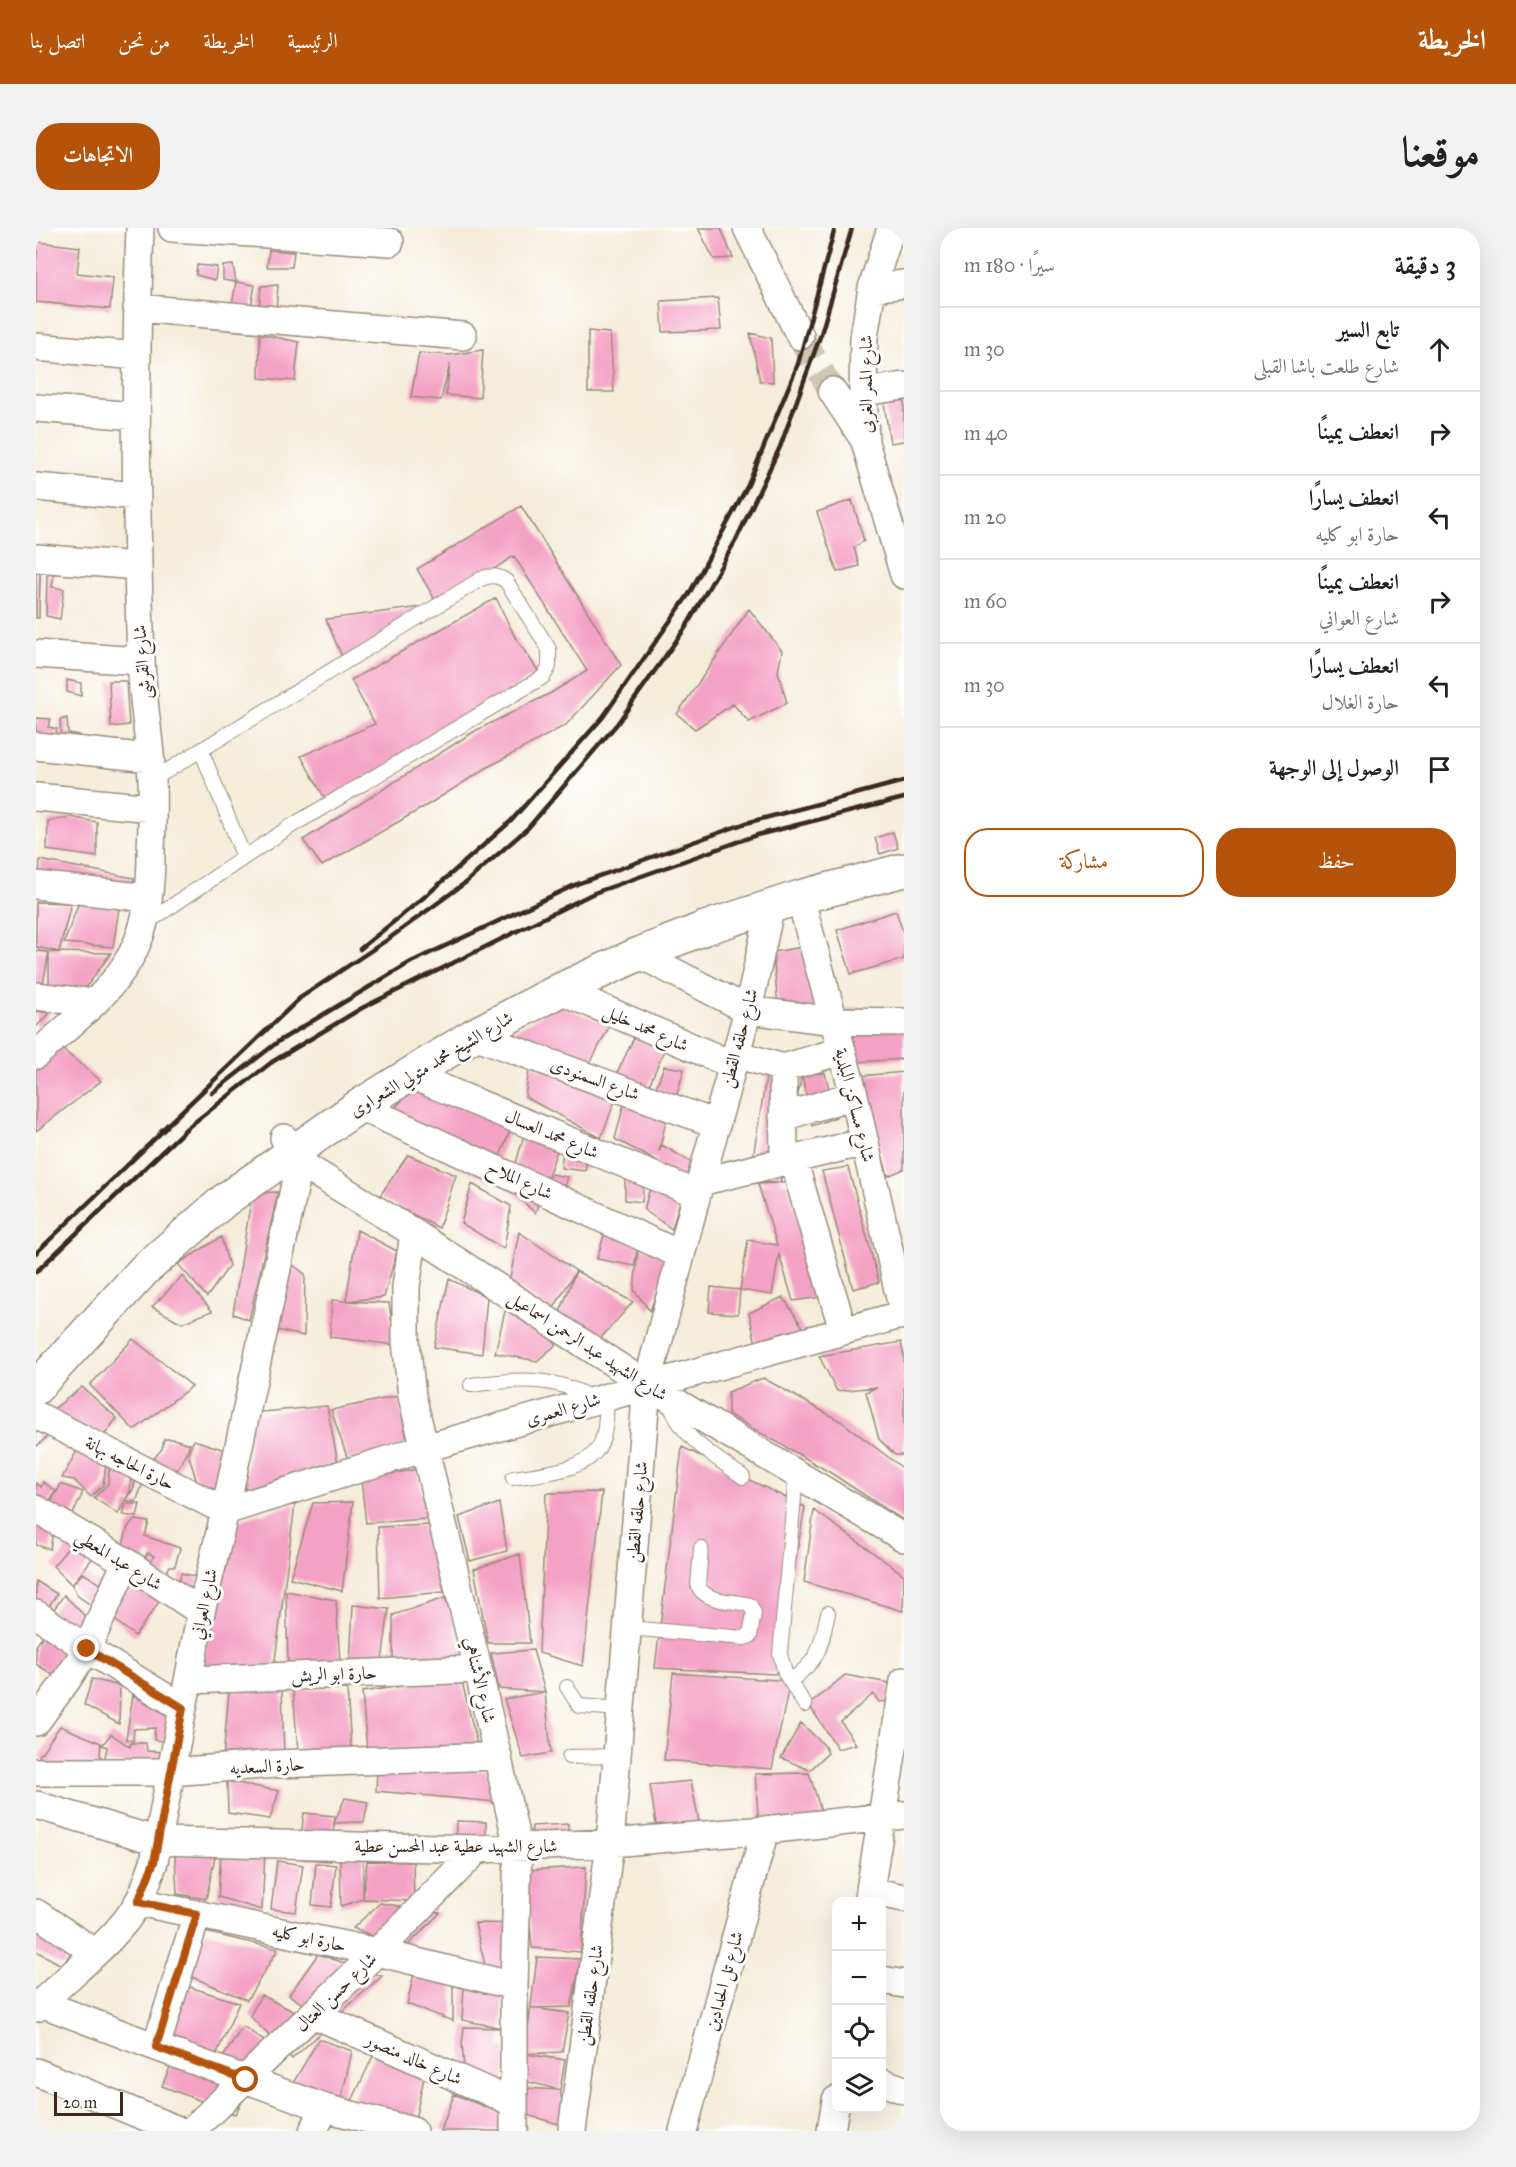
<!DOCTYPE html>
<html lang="ar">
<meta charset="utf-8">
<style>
:root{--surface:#fff;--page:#f2f2f2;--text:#222;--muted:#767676;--line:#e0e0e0;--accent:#b45309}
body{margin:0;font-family:"IM FELL Great Primer",Amiri,serif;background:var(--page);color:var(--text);direction:rtl}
.controls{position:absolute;right:18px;bottom:18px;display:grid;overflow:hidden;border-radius:12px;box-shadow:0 6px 24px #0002}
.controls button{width:54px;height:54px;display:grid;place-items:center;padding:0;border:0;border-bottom:2px solid var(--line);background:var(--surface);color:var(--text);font:30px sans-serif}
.scale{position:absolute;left:18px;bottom:15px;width:69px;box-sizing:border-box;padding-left:6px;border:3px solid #3b2a1e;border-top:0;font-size:16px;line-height:21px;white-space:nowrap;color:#3b2a1e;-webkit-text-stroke:4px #fff;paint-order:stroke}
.stop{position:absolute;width:18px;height:18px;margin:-14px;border:4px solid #b45309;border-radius:50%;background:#fff}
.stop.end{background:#b45309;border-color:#fff;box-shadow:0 2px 6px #0008}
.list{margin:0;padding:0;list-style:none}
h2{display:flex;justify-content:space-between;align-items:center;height:78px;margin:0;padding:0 24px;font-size:26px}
h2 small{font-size:20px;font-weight:400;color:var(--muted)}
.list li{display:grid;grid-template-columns:39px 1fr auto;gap:18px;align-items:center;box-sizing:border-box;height:84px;padding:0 24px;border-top:2px solid var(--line)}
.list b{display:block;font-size:22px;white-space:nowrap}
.list p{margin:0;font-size:20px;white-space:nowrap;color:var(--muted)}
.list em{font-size:20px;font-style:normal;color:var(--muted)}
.actions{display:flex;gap:12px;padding:18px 24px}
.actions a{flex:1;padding:14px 0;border:2px solid var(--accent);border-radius:24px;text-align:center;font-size:21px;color:var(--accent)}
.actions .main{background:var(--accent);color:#fff}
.icon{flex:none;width:33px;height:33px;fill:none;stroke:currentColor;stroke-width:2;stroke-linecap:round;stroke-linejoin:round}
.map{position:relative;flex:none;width:868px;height:1903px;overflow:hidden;direction:ltr;border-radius:24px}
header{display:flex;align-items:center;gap:36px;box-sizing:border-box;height:84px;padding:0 30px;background:var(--accent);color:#fff}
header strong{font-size:28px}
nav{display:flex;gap:33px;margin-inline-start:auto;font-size:21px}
.intro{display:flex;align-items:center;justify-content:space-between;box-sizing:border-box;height:144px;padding:0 36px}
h1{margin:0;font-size:42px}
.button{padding:15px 27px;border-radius:24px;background:var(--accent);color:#fff;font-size:21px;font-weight:700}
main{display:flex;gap:36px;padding:0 36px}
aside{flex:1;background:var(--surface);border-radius:24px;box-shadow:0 6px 24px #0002}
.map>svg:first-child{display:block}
.building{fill:#f4a2c4}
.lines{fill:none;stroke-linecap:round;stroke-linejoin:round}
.street-tunnel{stroke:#d0c6b4;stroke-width:27;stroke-dasharray:27 14;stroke-linecap:butt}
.lane-casing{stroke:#988c7c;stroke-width:16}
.street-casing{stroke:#988c7c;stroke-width:30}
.secondary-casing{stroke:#988c7c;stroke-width:36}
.lane{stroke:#fff;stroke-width:14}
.street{stroke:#fff;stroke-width:27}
.secondary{stroke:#fff;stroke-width:33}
.rail{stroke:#3b2a1e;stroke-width:4.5}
.route{stroke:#b45309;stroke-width:8}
.labels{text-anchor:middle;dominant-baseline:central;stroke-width:6;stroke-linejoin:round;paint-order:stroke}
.street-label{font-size:18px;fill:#3b2a1e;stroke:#fff}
</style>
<header>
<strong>الخريطة</strong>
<nav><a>الرئيسية</a><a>الخريطة</a><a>من نحن</a><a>اتصل بنا</a></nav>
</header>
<div class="intro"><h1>موقعنا</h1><a class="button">الاتجاهات</a></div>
<main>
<aside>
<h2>3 دقيقة<small>سيرًا · 180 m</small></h2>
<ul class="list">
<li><svg class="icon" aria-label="ahead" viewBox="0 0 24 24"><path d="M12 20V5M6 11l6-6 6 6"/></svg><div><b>تابع السير</b><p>شارع طلعت باشا القبلى</p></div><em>30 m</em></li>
<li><svg class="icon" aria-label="right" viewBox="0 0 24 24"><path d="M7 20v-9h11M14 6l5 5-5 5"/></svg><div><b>انعطف يمينًا</b></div><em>40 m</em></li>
<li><svg class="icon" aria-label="left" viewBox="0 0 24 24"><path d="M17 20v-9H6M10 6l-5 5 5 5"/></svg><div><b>انعطف يسارًا</b><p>حارة ابو كليه</p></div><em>20 m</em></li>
<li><svg class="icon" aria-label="right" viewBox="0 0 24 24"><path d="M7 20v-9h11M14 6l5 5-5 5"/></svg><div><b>انعطف يمينًا</b><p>شارع العواني</p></div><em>60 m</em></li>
<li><svg class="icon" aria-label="left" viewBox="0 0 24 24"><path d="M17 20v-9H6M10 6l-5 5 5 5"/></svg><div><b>انعطف يسارًا</b><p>حارة الغلال</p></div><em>30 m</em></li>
<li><svg class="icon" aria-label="arrive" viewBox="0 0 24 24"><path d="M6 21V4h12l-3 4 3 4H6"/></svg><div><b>الوصول إلى الوجهة</b></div></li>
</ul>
<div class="actions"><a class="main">حفظ</a><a>مشاركة</a></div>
</aside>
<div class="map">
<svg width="868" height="1903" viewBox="0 0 868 1903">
<rect width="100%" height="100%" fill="#fff"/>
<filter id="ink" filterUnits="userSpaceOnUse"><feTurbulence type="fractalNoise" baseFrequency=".0167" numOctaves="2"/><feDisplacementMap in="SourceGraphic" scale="12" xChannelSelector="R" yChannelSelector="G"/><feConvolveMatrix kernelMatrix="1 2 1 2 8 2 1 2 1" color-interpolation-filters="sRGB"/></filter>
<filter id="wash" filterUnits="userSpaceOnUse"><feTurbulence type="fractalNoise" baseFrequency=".008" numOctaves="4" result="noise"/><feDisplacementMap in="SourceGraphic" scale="24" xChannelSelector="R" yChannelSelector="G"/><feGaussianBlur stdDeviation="1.35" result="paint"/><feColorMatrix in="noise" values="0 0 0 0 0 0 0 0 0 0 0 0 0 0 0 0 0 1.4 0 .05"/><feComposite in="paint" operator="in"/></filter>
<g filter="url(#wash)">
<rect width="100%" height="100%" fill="#f5edda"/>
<g id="blocks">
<!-- building -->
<path class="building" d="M662 0H685L697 30 678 31Z
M2 14 44 19 41 45 77 49 74 81 0 74V36Z
M233 22 258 24 256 39H231Z
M161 37 181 39 179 52 160 47Z
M197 37 200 54 187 52V38Z
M200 54 219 57 215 79 196 77Z
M242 57 240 82H223L225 58Z
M682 70 685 102 627 104 625 73Z
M552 103 574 105 578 164H552Z
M714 105 735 110 737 154 724 153Z
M224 106 263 114 259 153 223 150Z
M447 122 444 170 410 167 414 136 405 172 375 169 383 125 415 127Z
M868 172V213L854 215 848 175Z
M816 272 828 313 818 319 823 338 801 344 781 284Z
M485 278 585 437 530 497 452 539 393 576 286 638 267 612 439 503 515 465 551 443 478 328 402 377 381 341Z
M0 345H4L3 390H0Z
M18 346 16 359 28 361 24 391 10 388 11 347Z
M460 370 479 409 503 444 292 576 265 528 339 496 315 452Z
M402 377 308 434 290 391Z
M713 381 746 423 742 444 751 475 713 494 697 476 659 501 641 486Z
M31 452 45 455V468L31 464Z
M73 453H90L93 497 75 499Z
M0 490 15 491 12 499 21 501 17 511 0 509Z
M31 490 32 505 43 507 41 516 25 514 24 492Z
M34 589 61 594V629L11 622 12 593Z
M857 604 862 620 844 626 839 610Z
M4 632 98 650 92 680 2 667Z
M0 674 35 675 23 724 0 719Z
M43 674 83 680 77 719 28 715Z
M860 683 868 707V731L815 746 801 702Z
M767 719 784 781 742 780 737 724Z
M0 723 13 724 75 725 46 765 13 763V724L6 762 0 760Z
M522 777 574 797 548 847 473 806Z
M811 780 868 782V831L822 834Z
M0 783 14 785 0 799Z
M598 810 629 820 612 860 579 849Z
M21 817 65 853 0 903V840Z
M494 836 580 870 565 910 489 869Z
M628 838 648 841 640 870 619 862Z
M731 844 766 846 789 845 800 889 776 898 766 846 744 955H751L785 1069 757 1073 743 1026 736 1067 704 1062 712 1012 741 1017 722 956 742 955 713 953Z
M868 844V941L852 948 824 848Z
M376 861 475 900 454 953 342 899Z
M589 872 630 893 623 924 626 917 655 934 636 1001 608 982 621 933 579 911Z
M488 907 523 917 499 985 473 960Z
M527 923 552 927 549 943 525 940Z
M372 927 420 947 403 1000 343 969Z
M812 939 843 1054 817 1061 786 943Z
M515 946 531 949 525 974 508 968Z
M589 952 608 954 606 974 589 972Z
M436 956 475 978 468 1021 425 995Z
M242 964 213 1092 197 1086 216 965Z
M321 1002 361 1023 348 1069 310 1073 353 1075 359 1117 294 1109 296 1072 310 1073Z
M483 1004 540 1043 516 1083 473 1055Z
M569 1004 633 1031 614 1083 598 1062 602 1020 598 1038 561 1031Z
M185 1009 193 1038 171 1069 142 1036Z
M253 1034 269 1046 268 1108 240 1102Z
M540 1043 597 1074 562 1113 521 1092Z
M146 1048 176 1083 146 1095 116 1079Z
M413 1051 451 1069 446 1126 398 1119Z
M675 1059 704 1062 702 1086 673 1084Z
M747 1069 770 1104 720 1116 713 1085Z
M470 1079 528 1110 501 1133 459 1125Z
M97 1111 156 1158 98 1202 54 1157Z
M865 1114 868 1128V1227H859L843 1211 830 1164 841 1159 801 1163 783 1128Z
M727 1150 806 1194 868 1241V1293L795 1245 692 1186V1164Z
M46 1159 81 1190 63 1214 14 1184Z
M362 1168 372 1216 312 1232 295 1182Z
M291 1178 302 1235 209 1263 216 1185Z
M0 1192 17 1203 0 1219Z
M128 1211H137L154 1216 139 1247 113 1236 126 1221Z
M158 1212 195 1224 186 1272 163 1261 152 1225Z
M44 1217 71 1230 67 1257 55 1269 38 1252 26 1250Z
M646 1219 769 1279 740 1446 619 1440Z
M74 1233 97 1244 94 1263 89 1273 98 1260 100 1244 109 1250 100 1274 89 1273 82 1286 58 1270 72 1256Z
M381 1241 392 1291 330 1295 325 1252Z
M7 1254 20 1263 10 1278 0 1272V1255L5 1259Z
M25 1256 47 1264 33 1295 12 1280Z
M566 1264 547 1438 503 1425 510 1265Z
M317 1274 306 1363 254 1350 277 1275Z
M463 1275 471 1323 434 1333 423 1289Z
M90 1276H104L101 1289 87 1287Z
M259 1276 238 1440 165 1444 197 1294Z
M778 1282 868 1347 867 1383 768 1354Z
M0 1292 17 1303 14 1321 0 1317Z
M99 1292 113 1294 109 1308 144 1320 139 1338H134L128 1349 110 1343 118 1328 112 1325 103 1338 84 1326 92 1299Z
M396 1297 408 1364 344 1370 342 1299Z
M36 1315 58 1328 36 1357 47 1345 68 1358 59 1380 42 1368 36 1357 17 1338Z
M484 1326 494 1415H452L438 1341Z
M95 1345 128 1367 99 1408 75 1389Z
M145 1345 162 1349V1365L142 1359Z
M0 1353 21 1366 11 1381 0 1372Z
M250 1363 300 1372 304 1435H252Z
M28 1367 52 1391V1412L15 1385Z
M409 1370 430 1430 357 1435V1387Z
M317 1377 353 1381 346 1433 314 1436Z
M12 1400 45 1421 23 1451 0 1436V1418Z
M497 1422 509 1464 463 1461 455 1425Z
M637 1445 754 1453 736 1541 628 1532Z
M809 1447 853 1455V1473L843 1474 837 1466 805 1494 820 1516 802 1521 773 1477Z
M425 1449 442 1520 331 1522 326 1464Z
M56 1451 84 1458 83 1496 48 1477Z
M246 1459 248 1528 187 1530 193 1464Z
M257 1461H311L316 1534 262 1524Z
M509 1464 515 1525 487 1530 468 1471Z
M97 1467 138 1491 134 1514 118 1512 119 1500 98 1501 97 1513 90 1511Z
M765 1495 788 1517 792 1525 774 1542 745 1530Z
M24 1498 65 1515 64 1527 66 1530 62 1543 13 1541 3 1528Z
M75 1506 94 1519 95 1515H110L111 1523 130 1524 127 1539 68 1535 71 1519 66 1517Z
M451 1542 460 1574 340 1563 341 1543Z
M773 1545 788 1592 723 1598 719 1546Z
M191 1553 243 1563 234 1591 192 1585Z
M655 1553 664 1599 621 1603 614 1557Z
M309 1570 332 1574 328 1594 298 1595Z
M268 1585 299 1588 295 1633 262 1630Z
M420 1593 450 1594V1636L419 1637Z
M532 1596 531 1607 495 1610 496 1598Z
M180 1624 170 1671 141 1666 139 1627Z
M229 1625 226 1682 182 1669 185 1626Z
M304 1629H327V1671L331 1633 377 1634 378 1673 327 1671 305 1678Z
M241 1633 267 1637 260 1684 235 1681Z
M280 1635 300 1637 295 1679 276 1677Z
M550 1639 545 1724 496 1720 489 1642Z
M344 1675 404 1685 368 1721 317 1700Z
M439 1695 488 1696 487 1762 449 1737Z
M0 1696 36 1722 27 1738 0 1723Z
M169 1704 242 1721 211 1772 151 1747Z
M282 1726 346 1748 294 1794 253 1767Z
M501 1729 545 1731 535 1779 496 1780 533 1785 526 1824 489 1826Z
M378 1746 417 1755V1793L371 1776Z
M148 1757 203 1775 177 1834 132 1814Z
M428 1759 467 1763 466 1800 426 1792Z
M225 1767 290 1800 256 1831 214 1788Z
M207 1798 249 1828 231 1849 187 1829Z
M428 1799 466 1800 464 1820 471 1821 468 1864 428 1839 426 1816Z
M283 1811 316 1823 305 1873 257 1855Z
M338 1826 391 1836 378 1896 315 1875Z
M489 1826 529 1832 524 1862 530 1898 487 1886 488 1860 524 1862 489 1853Z
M137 1832 213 1861 199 1886 126 1858Z
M418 1866 490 1896V1903H405Z"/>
</g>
</g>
<g filter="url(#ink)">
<use href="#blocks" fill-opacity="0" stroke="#988c7c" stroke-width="1.5"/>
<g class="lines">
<!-- street-tunnel -->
<path class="street-tunnel" d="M764 108 796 163"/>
<!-- lane casing -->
<g class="lane-casing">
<path id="lane" d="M165 522 208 629
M109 696 252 600 507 449 513 439V421L470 353C461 347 455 347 445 351L116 552
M435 1157C477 1151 521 1147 558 1172
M633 1173C644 1210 677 1227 707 1249
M760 1247 744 1426 749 1445 769 1477
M477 1250C504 1245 553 1244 565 1215 571 1201 570 1184 571 1169
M592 1400 708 1410 714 1408 718 1385 714 1377C698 1372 670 1375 662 1358L665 1320
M754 1453C785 1431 784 1420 792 1385
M531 1459 543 1478 585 1481
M533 1529 582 1528"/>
</g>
<!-- street casing -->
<g class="street-casing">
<path id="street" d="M136 0 354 14
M711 0 764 108
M855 0 836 60 828 109 827 164 829 214 868 347
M836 60 868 56
M101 80 427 108
M0 119 101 128
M796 163 829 213
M827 164 868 158
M0 180 100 188
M0 259 101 268
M0 330 102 338
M0 426 105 433
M0 518 114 530
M0 569 116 580
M0 657 112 670
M764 669 818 867 868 1088
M603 726 712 782 798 793 868 794
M524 762 697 837
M0 768 58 775
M438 807 680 896
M700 826 747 840 805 823
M0 827C37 793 83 761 102 713 113 686 115 653 115 624 116 600 117 576 116 552 114 511 106 471 105 430 99 287 99 143 104 0
M747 840 748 933
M372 846 661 966
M323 878 645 1027
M747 889 818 867
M248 910 260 929 270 939 378 1005 611 1157 868 1310
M757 931 807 1102
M664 954 829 914
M378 1005 370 1059V1114L376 1168 442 1441 482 1620 478 1758V1903
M0 1187 189 1283 389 1220 868 1086
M0 1281 90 1334 165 1384
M0 1386 51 1421 147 1480
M153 1452 442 1441
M0 1494 31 1452 51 1421 90 1334
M0 1544H134L239 1536 462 1528
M0 1577 122 1613 442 1621 574 1615 729 1602 868 1587
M834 1663 868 1670
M102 1674 341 1724 478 1758
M832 1674 868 1453
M0 1685 58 1724
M846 1752 868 1756
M5 1775 120 1819 289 1880 377 1903
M0 1780C33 1746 80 1714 103 1673 110 1660 113 1647 118 1634L165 1384 189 1283 264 933
M277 1786 478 1875
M120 1819 161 1686
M0 1844 144 1903
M846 1854 868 1862
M155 1903 341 1724 442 1621
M277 1903 289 1880
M536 1903 574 1615 611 1157 661 966 712 782 735 677
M647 1903 729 1602
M795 1903 800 1872"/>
</g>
<!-- secondary casing -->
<g class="secondary-casing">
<path id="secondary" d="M0 1160 108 1042 189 972 323 878 438 807 524 762 603 726 669 700 764 669 868 642"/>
</g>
<!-- lane -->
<use href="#lane" class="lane"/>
<!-- street -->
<use href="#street" class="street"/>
<!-- secondary -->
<use href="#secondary" class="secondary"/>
<!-- rail -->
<path class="rail" d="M324 721 392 666 475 593 567 489 653 366 712 257 762 136 799 0
M176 865 243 813 375 734 541 656 710 595 868 553
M125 903 264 770 351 712 429 655 492 600 581 496 650 399 700 312 744 219 785 106 816 0
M0 1025 131 899
M0 1044 151 900 236 834 326 780 558 665 721 607 868 570"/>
</g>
</g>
<g class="lines" filter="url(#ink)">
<!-- route -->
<path class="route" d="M51 1421 147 1480 118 1634 102 1674 161 1686 120 1819 210 1852"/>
</g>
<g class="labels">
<!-- street labels -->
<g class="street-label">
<text transform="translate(830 156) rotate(-90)">شارع الممر الغربى</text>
<text transform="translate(106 434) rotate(-94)">شارع القرشى</text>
<text transform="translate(610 800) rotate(24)">شارع محمد خليل</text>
<text transform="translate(703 810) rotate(-75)">شارع حلقه القطن</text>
<text transform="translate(395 836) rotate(-31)">شارع الشيخ محمد متولي الشعراوى</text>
<text transform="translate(559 851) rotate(20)">شارع السمنودى</text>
<text transform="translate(819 877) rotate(76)">شارع مساكن البلدية</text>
<text transform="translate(516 906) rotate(23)">شارع محمد العسال</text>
<text transform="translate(484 952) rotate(25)">شارع الملاح</text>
<text transform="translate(552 1118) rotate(33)">شارع الشهيد عبد الرحمن اسماعيل</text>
<text transform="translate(527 1181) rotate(-16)">شارع العمرى</text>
<text transform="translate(94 1235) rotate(27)">حارة الحاجه بهانة</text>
<text transform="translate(601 1284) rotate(-85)">شارع حلقه القطن</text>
<text transform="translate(83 1332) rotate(32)">شارع عبد المعطي</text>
<text transform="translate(168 1376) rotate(-78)">شارع العواني</text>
<text transform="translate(298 1446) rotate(-2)">حارة ابو الريش</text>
<text transform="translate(444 1452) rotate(77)">شارع الأشناهي</text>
<text transform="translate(231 1538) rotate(-3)">حارة السعديه</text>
<text x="420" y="1618">شارع الشهيد عطية عبد المحسن عطية</text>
<text transform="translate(273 1710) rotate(12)">حارة ابو كليه</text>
<text transform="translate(688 1753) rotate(-75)">شارع تل الحدادين</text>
<text transform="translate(300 1764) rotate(-44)">شارع حسن العتال</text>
<text transform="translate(554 1767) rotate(-82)">شارع حلقه القطن</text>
<text transform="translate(378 1831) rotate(24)">شارع خالد منصور</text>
</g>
</g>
</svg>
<div class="controls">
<button>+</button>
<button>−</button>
<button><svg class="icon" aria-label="locate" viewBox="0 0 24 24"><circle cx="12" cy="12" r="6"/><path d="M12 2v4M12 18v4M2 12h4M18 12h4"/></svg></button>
<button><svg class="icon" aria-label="layers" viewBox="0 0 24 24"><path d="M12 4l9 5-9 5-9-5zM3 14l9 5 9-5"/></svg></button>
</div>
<div class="scale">20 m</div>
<div class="stop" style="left:210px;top:1852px"></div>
<div class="stop end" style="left:51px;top:1421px"></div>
</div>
</main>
